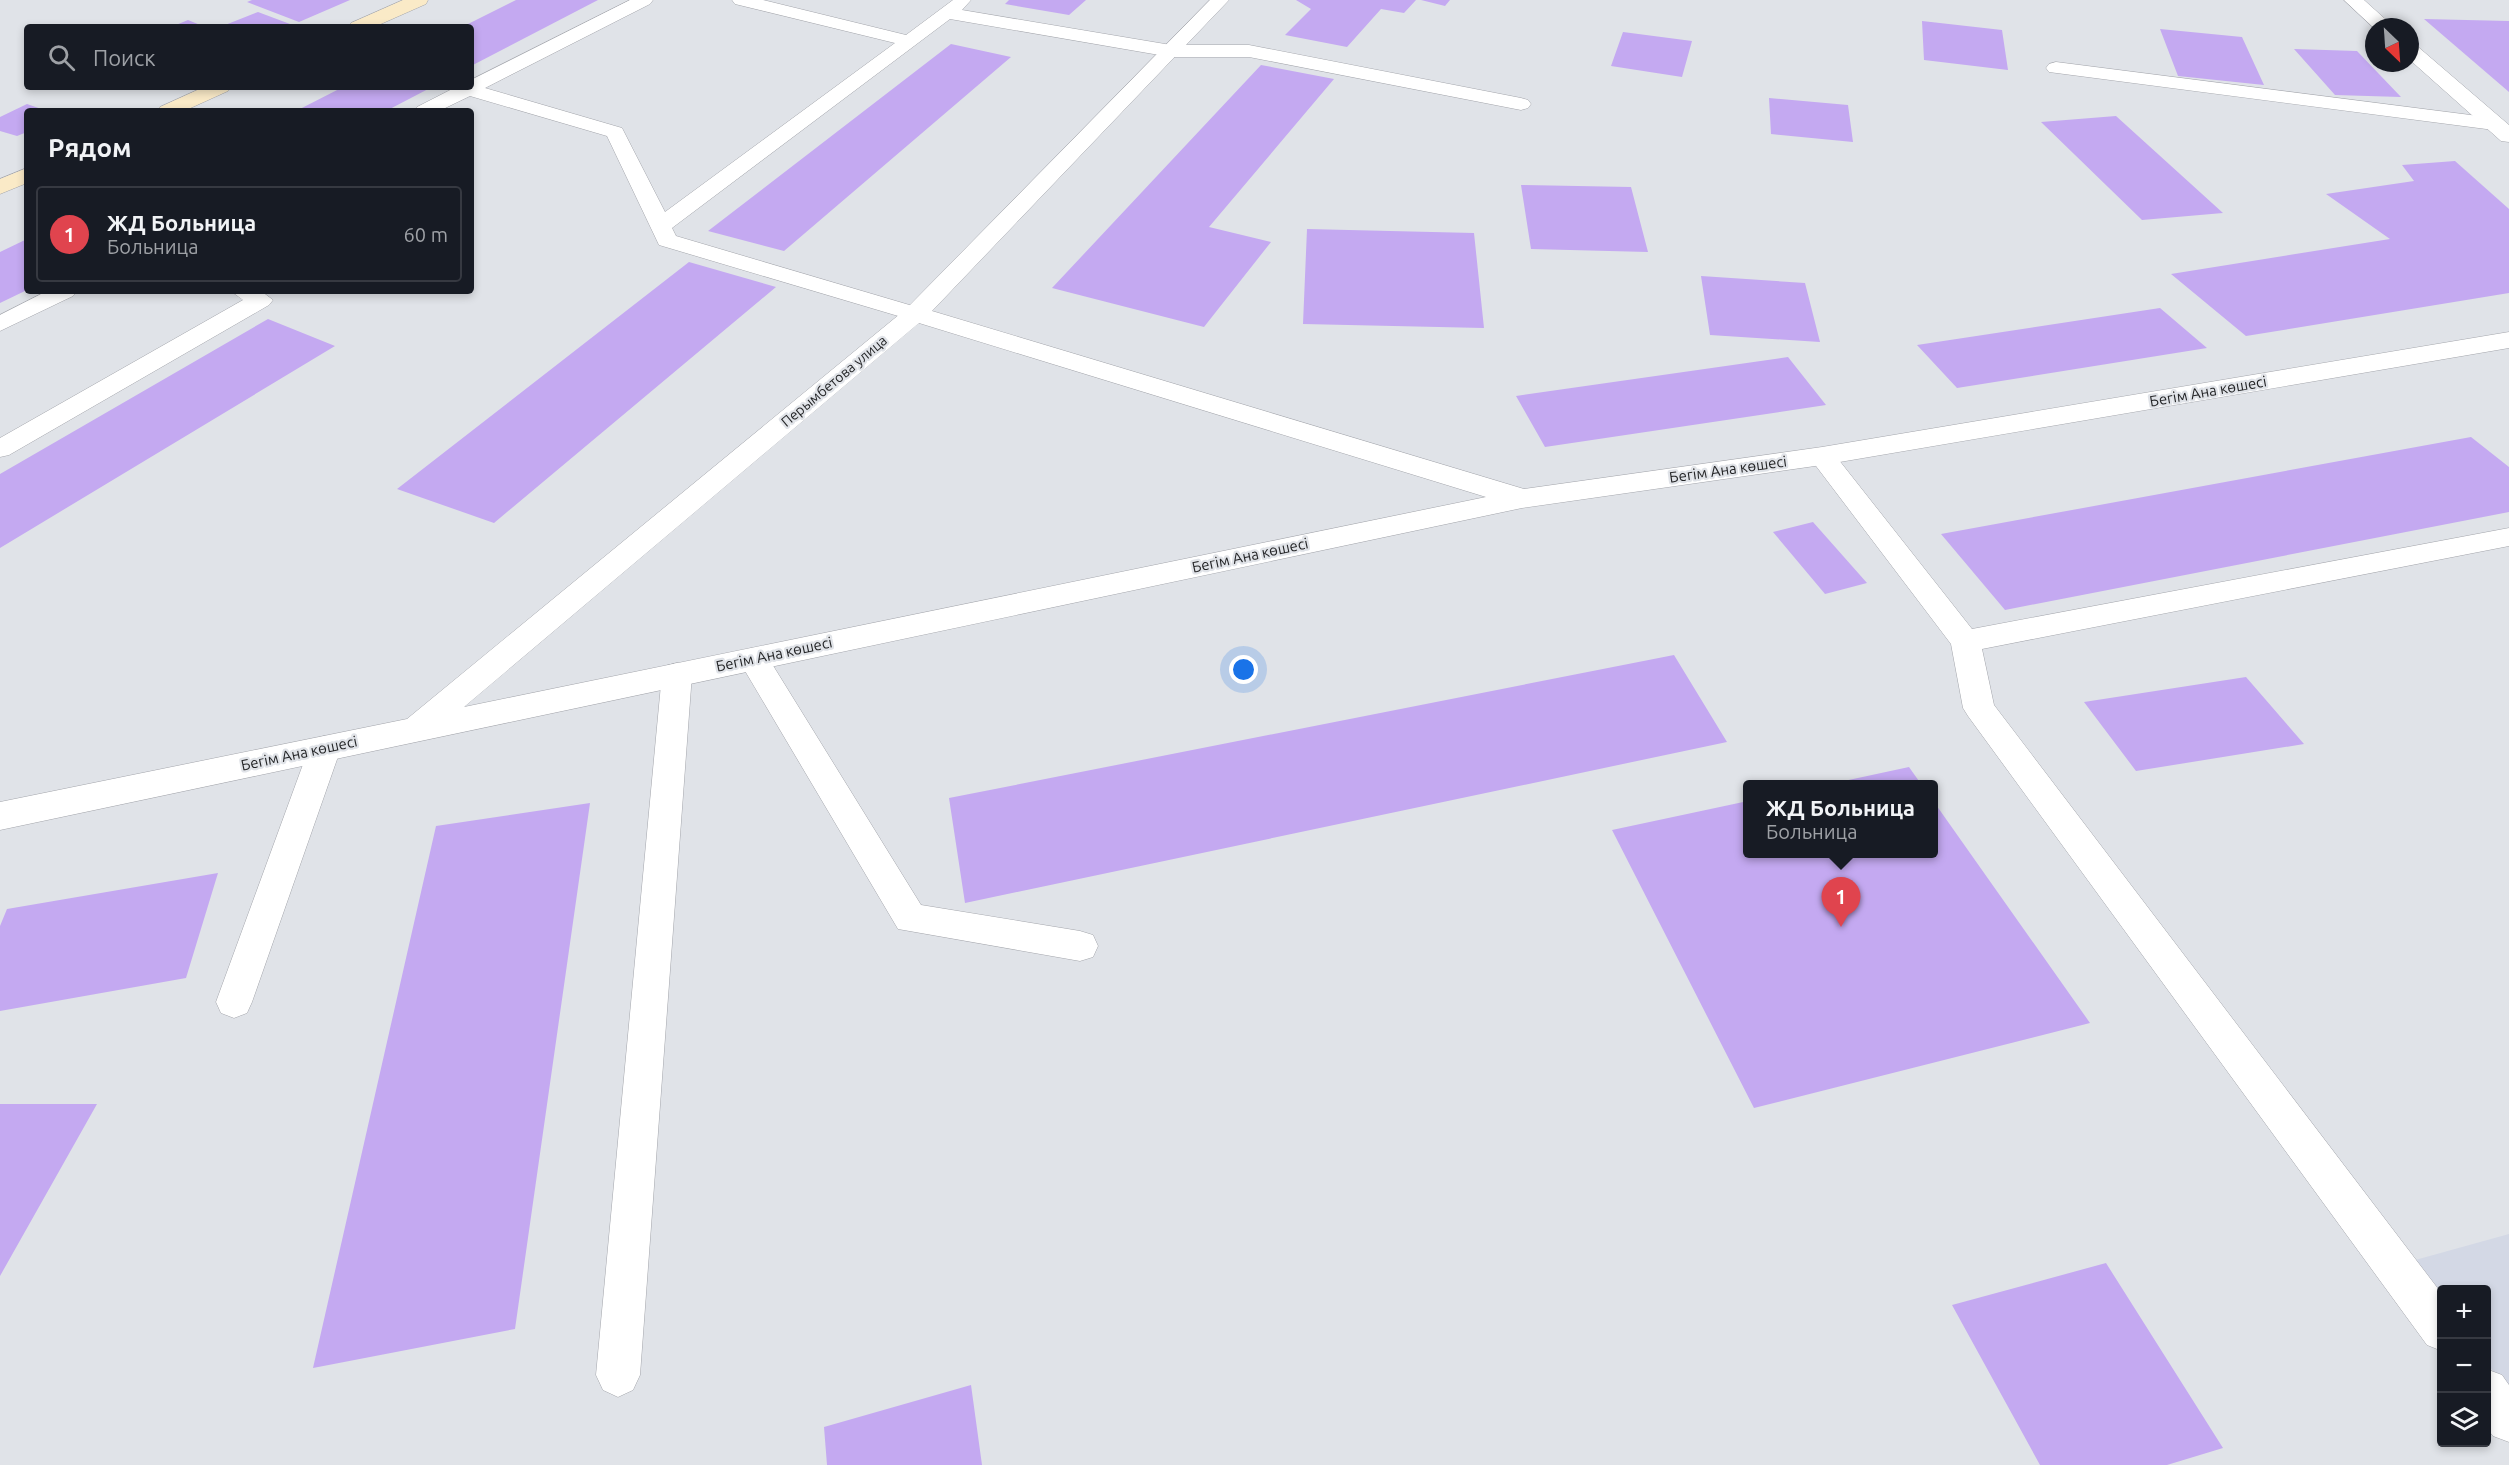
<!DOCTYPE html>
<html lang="ru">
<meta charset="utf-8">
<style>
:root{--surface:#171b24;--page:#242831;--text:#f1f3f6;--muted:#9ea1a6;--line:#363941;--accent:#868027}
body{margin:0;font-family:Ubuntu,sans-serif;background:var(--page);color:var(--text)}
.controls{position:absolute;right:18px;bottom:18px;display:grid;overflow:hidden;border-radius:6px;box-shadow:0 3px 9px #0003}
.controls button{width:54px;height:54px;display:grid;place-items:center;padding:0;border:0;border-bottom:2px solid var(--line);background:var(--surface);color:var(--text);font:30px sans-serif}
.compass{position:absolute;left:2365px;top:18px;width:54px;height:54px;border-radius:50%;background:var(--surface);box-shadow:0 3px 9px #0003;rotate:155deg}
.you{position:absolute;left:1244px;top:670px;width:21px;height:21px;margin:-15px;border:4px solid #fff;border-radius:50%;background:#1a73e8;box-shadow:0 0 0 9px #1a73e833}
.badge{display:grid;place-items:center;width:39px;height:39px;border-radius:50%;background:var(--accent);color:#fff;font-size:20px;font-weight:700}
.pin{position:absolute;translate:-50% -50px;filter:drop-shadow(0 2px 3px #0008)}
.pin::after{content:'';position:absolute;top:32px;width:21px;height:18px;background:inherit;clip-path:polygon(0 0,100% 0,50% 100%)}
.popup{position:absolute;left:1743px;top:780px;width:195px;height:78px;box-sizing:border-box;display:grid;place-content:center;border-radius:6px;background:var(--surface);filter:drop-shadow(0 2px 4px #0005);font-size:20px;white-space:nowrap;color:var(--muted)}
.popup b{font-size:22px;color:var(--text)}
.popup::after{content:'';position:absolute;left:50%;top:100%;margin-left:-12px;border:12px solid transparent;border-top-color:var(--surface)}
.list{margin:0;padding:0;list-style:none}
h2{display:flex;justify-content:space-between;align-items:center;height:78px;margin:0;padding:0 24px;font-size:26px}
h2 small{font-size:20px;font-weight:400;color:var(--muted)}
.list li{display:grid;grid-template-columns:39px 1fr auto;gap:18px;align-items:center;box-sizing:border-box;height:96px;margin:0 12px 12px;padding:0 12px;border:2px solid var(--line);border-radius:6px}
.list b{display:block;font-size:22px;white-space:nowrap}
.list p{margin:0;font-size:20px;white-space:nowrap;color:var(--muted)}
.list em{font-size:20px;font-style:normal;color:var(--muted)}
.icon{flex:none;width:33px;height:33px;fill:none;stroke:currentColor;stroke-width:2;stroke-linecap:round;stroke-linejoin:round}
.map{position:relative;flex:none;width:2509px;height:1465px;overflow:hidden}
.search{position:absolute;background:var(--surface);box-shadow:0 3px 9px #0003;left:24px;top:24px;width:450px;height:66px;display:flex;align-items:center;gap:15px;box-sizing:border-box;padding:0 21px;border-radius:6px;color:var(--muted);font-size:22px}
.panel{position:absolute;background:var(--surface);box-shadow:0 3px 9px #0003;left:24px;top:108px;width:450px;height:186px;border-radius:6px}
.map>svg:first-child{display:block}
.built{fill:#d3d8e5}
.building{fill:#c4a9f1}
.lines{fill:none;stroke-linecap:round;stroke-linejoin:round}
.lane-casing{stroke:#a3a5ab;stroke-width:1}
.street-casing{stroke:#a3a5ab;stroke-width:1}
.secondary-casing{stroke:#a3a5ab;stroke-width:1}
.lane{fill:#fff;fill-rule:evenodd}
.street{fill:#fff;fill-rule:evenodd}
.secondary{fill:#faeac7;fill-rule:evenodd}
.labels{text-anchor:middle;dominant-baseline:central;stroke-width:4.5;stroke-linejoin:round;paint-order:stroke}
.far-street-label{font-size:14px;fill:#232426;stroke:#e0e3e8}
.street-label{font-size:15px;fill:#232426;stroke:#e0e3e8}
</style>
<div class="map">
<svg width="2509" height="1465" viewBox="0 0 2509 1465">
<rect width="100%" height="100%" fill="#e0e3e8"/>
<!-- built -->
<path class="built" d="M2509 1234V1392L2487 1363 2486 1290H2442L2441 1305 2408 1262Z"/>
<!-- building -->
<path class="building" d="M252 0H350L299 22 247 2Z
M516 0H598L471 66V27H462Z
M1009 0H1086L1069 15 1005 4Z
M1296 0H1416L1404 13 1381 9 1347 47 1285 35 1311 9Z
M1421 0H1450L1445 6Z
M258 12 290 24 282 27H220Z
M2424 19 2509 21V92Z
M188 20 205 27H171Z
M1922 21 2002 30 2008 70 1924 60Z
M2160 29 2242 37 2264 85 2178 76Z
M1623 32 1692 41 1682 77 1611 66Z
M951 44 1011 57 784 251 708 231Z
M2294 49 2357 51 2401 97 2335 95Z
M1261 65 1334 79 1209 227 1271 242 1204 327 1052 288Z
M343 87H432L386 111H296Z
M1769 98 1848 105 1853 142 1771 134Z
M27 104 47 111H27V132L17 136 0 131V117Z
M2116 116 2223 213 2142 220 2041 122Z
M2455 161 2509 209V293L2246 336 2171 274 2390 239 2326 194 2414 181 2402 165Z
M1521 185 1631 187 1648 252 1531 249Z
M1307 229 1474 233 1484 328 1303 324Z
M27 239V290L0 303V252Z
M689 262 776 287 494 523 397 489Z
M1701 276 1805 283 1820 342 1710 335Z
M2160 308 2207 348 1957 388 1917 345Z
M268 319 335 346 0 548V474Z
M1788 357 1826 405 1545 447 1516 396Z
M2471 437 2509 467V512L2005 610 1941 534Z
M1813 522 1867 583 1825 594 1773 532Z
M1674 655 1727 742 965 903 949 798Z
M2246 677 2304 744 2136 771 2084 702Z
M1909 767 1921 784H1830Z
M1748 801V854H1934V802L2090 1023 1754 1108 1612 830Z
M590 803 515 1329 313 1368 436 826Z
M218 873 186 978 0 1011V926L7 909Z
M0 1104H97L0 1276Z
M2106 1263 2223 1448 2167 1465H2040L1952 1305Z
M971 1385 982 1465H827L824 1427Z"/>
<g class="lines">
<!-- lane casing -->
<g class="lane-casing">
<path id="lane" d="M630 0H653L650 4 485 88 622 128 665 212 895 43 735 4 732 0H763L906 35 953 0H971L962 10 1171 45H1249L1521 98 1528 100 1531 104 1528 108 1521 110 1249 57H1171L950 19 672 228 676 236 923 309 927 314 923 319 915 321 659 245 607 136 470 96 439 111H414L417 107 456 87H471V80Z
M2056 62 2494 118 2501 120 2504 124 2501 128 2494 130 2049 72 2046 68 2049 64Z
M47 291H77L73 296 0 331V315Z
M231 291H261L273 300 269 305 9 455 0 457V438L243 300Z
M1822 448 1831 450 1972 629 2509 528V546L1982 649 1994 705 2442 1294V1351L2427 1345 1968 716 1963 708 1951 644 1813 462 1809 456 1813 450Z
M753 648 764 651 921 905 1080 931 1093 935 1098 946 1093 957 1080 961 898 929 738 659 742 651Z
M677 663 688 666 692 674 640 1375 633 1390 618 1397 603 1390 596 1375 662 674 666 666Z
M325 736 336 739 341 748 252 1002 247 1013 234 1018 221 1013 216 1002 309 748 314 739Z
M2486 1369 2502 1375 2509 1385V1442L2493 1436 2486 1427Z"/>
</g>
<!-- street casing -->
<g class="street-casing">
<path id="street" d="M1210 0H1229L932 311 1524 489 1822 447 2509 332V348L1822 465 1522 508 0 830V802L407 719 906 309ZM919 323 1486 497 464 707Z
M2344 0H2364L2394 27 2374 28Z
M2410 44 2417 46 2509 125V142L2501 141 2410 60Z"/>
</g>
<!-- secondary casing -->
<g class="secondary-casing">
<path id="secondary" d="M403 0H428L426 4 374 27H348L351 23Z
M204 87H231L228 91 184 111H157L160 107Z
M27 168V183L0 194V179Z"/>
</g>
<!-- lane -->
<use href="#lane" class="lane"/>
<!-- street -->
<use href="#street" class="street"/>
<!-- secondary -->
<use href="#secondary" class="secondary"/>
</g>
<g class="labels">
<!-- far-street labels -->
<g class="far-street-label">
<text transform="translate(834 381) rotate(-40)">Перымбетова улица</text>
</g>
<!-- street labels -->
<g class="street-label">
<text transform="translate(2208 391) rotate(-10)">Бегім Ана көшесі</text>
<text transform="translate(1728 469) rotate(-8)">Бегім Ана көшесі</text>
<text transform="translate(1250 555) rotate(-12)">Бегім Ана көшесі</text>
<text transform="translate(774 654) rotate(-12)">Бегім Ана көшесі</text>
<text transform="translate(299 753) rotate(-12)">Бегім Ана көшесі</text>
</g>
</g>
</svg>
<div class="controls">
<button>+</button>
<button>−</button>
<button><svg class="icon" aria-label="layers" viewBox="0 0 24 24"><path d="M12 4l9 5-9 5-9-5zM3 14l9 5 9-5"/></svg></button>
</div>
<svg class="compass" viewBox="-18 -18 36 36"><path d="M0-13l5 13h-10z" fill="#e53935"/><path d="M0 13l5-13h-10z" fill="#9ea1a6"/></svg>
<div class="you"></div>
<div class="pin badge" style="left:1841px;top:927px;background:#e0444e">1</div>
<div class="popup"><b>ЖД Больница</b>Больница</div>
<div class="search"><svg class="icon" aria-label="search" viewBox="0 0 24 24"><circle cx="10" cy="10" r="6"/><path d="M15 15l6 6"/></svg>Поиск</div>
<section class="panel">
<h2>Рядом<small></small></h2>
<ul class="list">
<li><span class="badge" style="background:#e0444e">1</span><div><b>ЖД Больница</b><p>Больница</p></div><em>60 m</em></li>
</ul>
</section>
</div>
